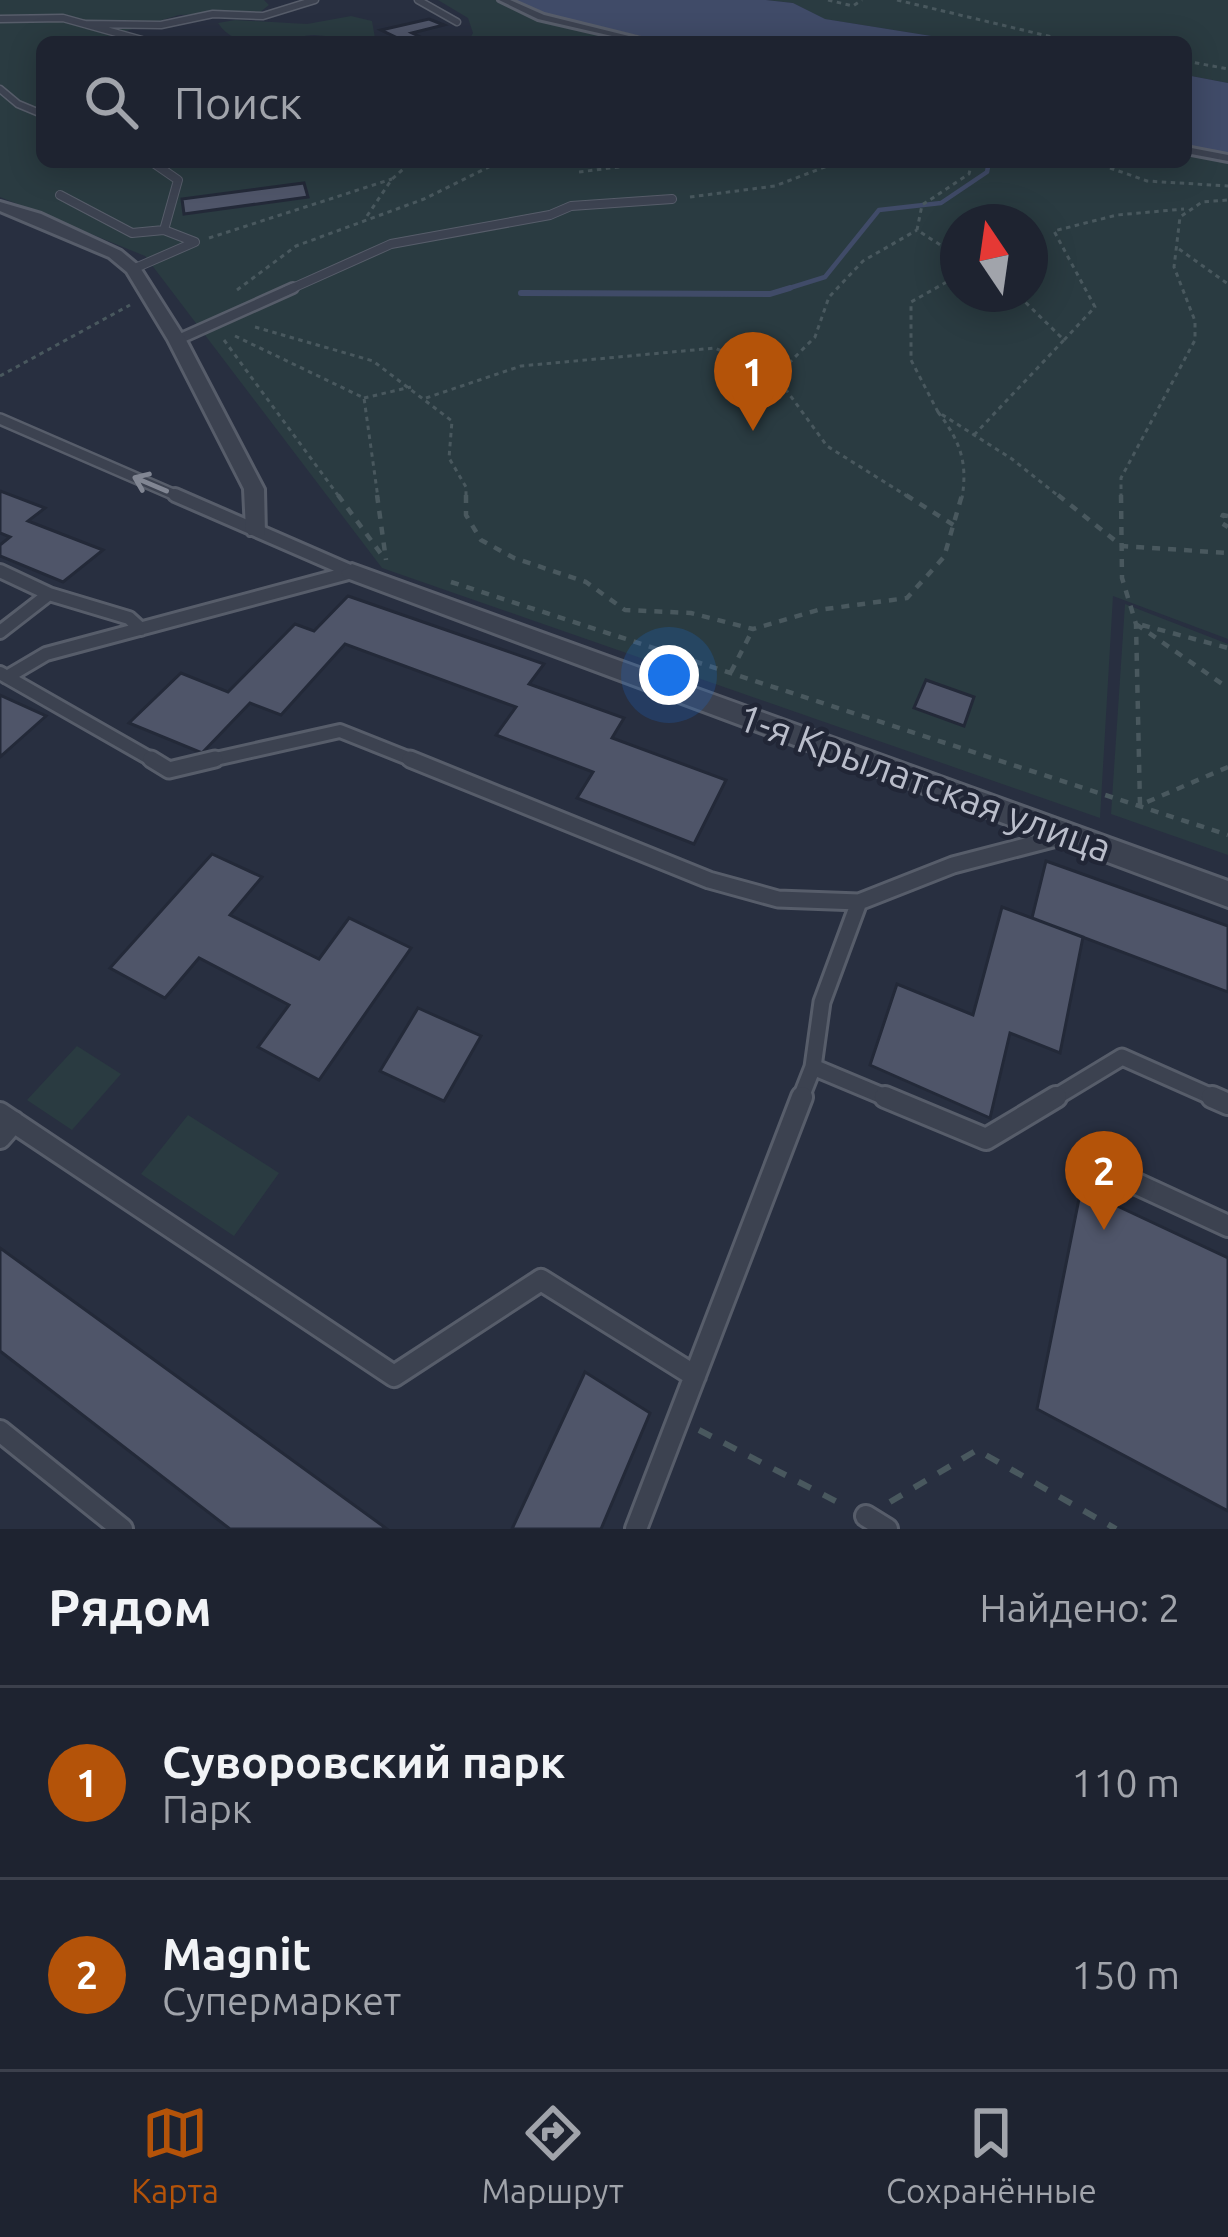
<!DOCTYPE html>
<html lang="ru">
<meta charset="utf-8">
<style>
:root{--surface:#1e2330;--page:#262b38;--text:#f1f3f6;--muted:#a1a4ab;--line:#3c404c;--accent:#b45309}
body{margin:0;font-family:Ubuntu,sans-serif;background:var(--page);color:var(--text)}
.compass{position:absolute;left:940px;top:204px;width:108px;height:108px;border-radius:50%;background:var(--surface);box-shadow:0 6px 30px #0003;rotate:347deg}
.you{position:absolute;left:669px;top:675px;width:42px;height:42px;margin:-30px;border:9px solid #fff;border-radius:50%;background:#1a73e8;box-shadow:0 0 0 18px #1a73e833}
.badge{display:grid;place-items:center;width:78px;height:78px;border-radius:50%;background:var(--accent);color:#fff;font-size:39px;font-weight:700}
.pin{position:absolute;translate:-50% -99px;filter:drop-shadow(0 3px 6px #0008)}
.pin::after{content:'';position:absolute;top:63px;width:42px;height:36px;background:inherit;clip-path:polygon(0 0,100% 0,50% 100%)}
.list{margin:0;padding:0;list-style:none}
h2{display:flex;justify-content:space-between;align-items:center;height:156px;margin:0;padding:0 48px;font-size:51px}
h2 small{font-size:39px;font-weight:400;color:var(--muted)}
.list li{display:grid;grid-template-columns:78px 1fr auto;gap:36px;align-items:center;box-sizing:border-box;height:192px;padding:0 48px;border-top:3px solid var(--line)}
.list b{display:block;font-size:45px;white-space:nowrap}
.list p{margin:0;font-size:39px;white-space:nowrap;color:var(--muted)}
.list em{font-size:39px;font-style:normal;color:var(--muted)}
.icon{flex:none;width:66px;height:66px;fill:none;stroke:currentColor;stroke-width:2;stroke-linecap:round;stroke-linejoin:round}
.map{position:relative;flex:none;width:1228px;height:1529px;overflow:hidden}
.search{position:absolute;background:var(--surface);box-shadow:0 6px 30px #0003;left:36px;right:36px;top:36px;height:132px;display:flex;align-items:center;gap:30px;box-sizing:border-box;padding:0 42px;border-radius:18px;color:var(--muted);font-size:45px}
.sheet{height:540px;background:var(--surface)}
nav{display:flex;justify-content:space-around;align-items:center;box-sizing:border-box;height:168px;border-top:3px solid var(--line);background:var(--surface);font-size:33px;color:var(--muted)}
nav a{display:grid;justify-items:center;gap:6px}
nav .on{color:var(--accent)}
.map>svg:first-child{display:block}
.green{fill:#2a3b41;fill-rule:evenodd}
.water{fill:#404b68}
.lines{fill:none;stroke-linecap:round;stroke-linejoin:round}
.stream-far1{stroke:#404b68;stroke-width:4.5}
.stream{stroke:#404b68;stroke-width:6}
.building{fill:#4f5569;stroke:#232938;stroke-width:3}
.service-far5-casing{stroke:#575d6a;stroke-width:9}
.service-far4-casing{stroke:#575d6a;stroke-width:10}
.service-far3-casing{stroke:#575d6a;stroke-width:14}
.service-far2-casing{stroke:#575d6a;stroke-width:18}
.service-far1-casing{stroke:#575d6a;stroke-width:21}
.service-casing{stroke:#575d6a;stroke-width:26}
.pedestrian-casing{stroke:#575d6a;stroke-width:6}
.minor-casing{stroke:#575d6a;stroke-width:6}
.path-far2{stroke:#49585e;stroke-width:3;stroke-dasharray:4.5 4.5;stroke-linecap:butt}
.path-far1{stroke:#49585e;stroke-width:4.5;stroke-dasharray:8 8;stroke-linecap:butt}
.path{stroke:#49585e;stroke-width:6;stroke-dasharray:14 14;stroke-linecap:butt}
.service-far5{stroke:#3c4250;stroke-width:6}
.service-far4{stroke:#3c4250;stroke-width:8}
.service-far3{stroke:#3c4250;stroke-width:9}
.service-far2{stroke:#3c4250;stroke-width:12}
.service-far1{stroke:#3c4250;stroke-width:15}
.service{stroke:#3c4250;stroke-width:20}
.pedestrian{fill:#3c4250;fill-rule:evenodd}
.minor{fill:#3c4250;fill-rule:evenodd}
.oneway{stroke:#818693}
.labels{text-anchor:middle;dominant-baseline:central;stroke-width:9;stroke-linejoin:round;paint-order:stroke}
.street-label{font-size:39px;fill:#b9bdca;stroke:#212636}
</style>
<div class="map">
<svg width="1228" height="1529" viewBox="0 0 1228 1529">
<rect width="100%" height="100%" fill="#282f40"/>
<!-- green -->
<path class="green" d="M0 0H264L269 5 259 13 179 15 113 35 108 42H42V162H1186V146L1228 154V639L1113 596 1100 818 382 568 145 256 0 197ZM958 222H1030V294H958Z
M438 0H511L550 16 668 42H468L473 33 468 18Z
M766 0H1228V83L1186 75V42H969L824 19 793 3Z
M351 16 372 21 375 38 388 42H329L325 36 314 35C284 37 238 55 218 23L235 20 307 24Z
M1125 604 1228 644V855L1111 814Z
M77 1046 121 1074 72 1130 27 1100Z
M188 1115 279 1173 234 1236 141 1174Z"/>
<!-- water -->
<path class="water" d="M511 0H766L793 3 825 19 969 42H668L550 16Z
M1186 75 1228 83V154L1186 146Z"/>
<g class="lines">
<!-- stream-far1 -->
<path class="stream-far1" d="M780 291 825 277 879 210 941 203 987 172 989 162"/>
<!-- stream -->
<path class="stream" d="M521 293 770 294 790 288"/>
</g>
<!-- building -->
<path class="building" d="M429 19 444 25 412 33 429 41 424 42H406L381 30Z
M304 183 308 197 184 214 182 199Z
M0 491 45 508 28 521 103 550 63 582 0 556V545L10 537 0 533Z
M348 596 544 664 529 684 624 718 612 738 726 780 694 844 577 798 593 772 496 735 516 707 345 644 281 715 250 703 202 753 129 723 181 673 228 692 295 624 314 631Z
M926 680 974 697 964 726 914 708Z
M0 695 46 716 0 757Z
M212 854 262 877 230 915 319 959 349 918 411 948 319 1080 258 1047 289 1005 199 958 165 998 110 968Z
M1046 861 1228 926V992L1032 918Z
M1002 907 1083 937 1060 1053 1010 1033 990 1118 870 1065 897 984 973 1015Z
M418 1008 481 1036 444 1101 380 1071Z
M1081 1189 1228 1258V1511L1037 1409Z
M0 1248 109 1327 387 1529H230L0 1351Z
M585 1372 650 1413 601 1529H512Z"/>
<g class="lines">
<!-- service-far5 casing -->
<g class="service-far5-casing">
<path id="service-far5" d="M418 0 457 22
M0 19 63 18 149 42
M85 24 161 25 213 14 263 16 315 0
M0 89 18 104 42 114"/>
</g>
<!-- service-far4 casing -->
<g class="service-far4-casing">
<path id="service-far4" d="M60 195 132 233 164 230
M133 269 195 242 164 230 178 180 152 162
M286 291 391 244 550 215 571 206 672 199"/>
</g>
<!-- service-far3 casing -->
<g class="service-far3-casing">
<path id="service-far3" d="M177 340 293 288
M0 419 182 498"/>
</g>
<!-- service-far2 casing -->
<g class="service-far2-casing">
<path id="service-far2" d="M175 495 352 572
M0 571 49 594 0 632
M49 594 129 618 141 629
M0 673 156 762
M7 677 46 654 352 572
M202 762 340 731 418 762"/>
</g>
<!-- service-far1 casing -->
<g class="service-far1-casing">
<path id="service-far1" d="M151 759 169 770 215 759
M410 759 709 880 778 899 859 902
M813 1067 892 1100
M800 1100 813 1067 822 1002 859 902 953 865 1064 836
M1051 1100 1122 1057 1219 1100"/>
</g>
<!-- service casing -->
<g class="service-casing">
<path id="service" d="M885 1097 986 1139 1056 1097
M1212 1097 1228 1104
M0 1113 394 1376 541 1280 695 1376
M0 1138 14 1122
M1087 1161 1228 1226
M0 1431 122 1529
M866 1516 887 1529
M636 1529 802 1097"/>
</g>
<!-- pedestrian casing -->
<g class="pedestrian-casing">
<path id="pedestrian" d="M499 0H510L544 15 653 42H638L538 19Z
M1186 147 1228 155V161L1186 153Z"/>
</g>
<!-- minor casing -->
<g class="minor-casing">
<path id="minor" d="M0 202 41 214 121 251 139 266 186 340 264 489 265 535H249L246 530 244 489 168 340 127 272 109 257 0 211Z
M352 564 1228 881V907L344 577 341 572Z"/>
</g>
<!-- path-far2 -->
<path class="path-far2" d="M828 0 853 6 862 0
M897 0 1073 42
M1186 61 1228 69
M972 162 969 174 922 205 917 230 956 255 952 279 911 302V360L938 412 1012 459 1061 498
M1093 162 1147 181 1228 186
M579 172 658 162
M690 197 775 186 838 162
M367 216 392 179 411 162
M209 238 392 179
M1179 249 1228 284
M237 290 296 246 424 199 499 162
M255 327 373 361 452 421 449 458 466 487V498
M235 336 364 398 378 498
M224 340 340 498
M1064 340 1095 307 1054 231 1117 215 1184 209
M0 376 130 305
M776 376 815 337 829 297 863 261 917 230
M364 398 411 387
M426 398 521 366 715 348 776 376 827 446 910 498
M938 412C960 441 968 462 962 498
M974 435 1064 340 1017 294
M1121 498V478L1195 340V321L1174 267 1180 217 1202 202 1228 200"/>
<!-- path-far1 -->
<path class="path-far1" d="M338 495 384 558
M377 495 386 560
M466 495V515L481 540 514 558 586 582 625 610 691 613 753 629 818 610 907 598 944 557 962 495
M906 495 955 526
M1058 495 1122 546 1228 553
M1121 495 1122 578 1136 624 1140 805 1228 767
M1228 516 1223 515 1220 522 1228 527
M451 582 1228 835
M1136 624 1228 688
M1142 625 1228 648
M731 672 753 629"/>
<!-- path -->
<path class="path" d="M699 1430 843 1505
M890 1502 977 1450 1116 1529"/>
<!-- service-far5 -->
<use href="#service-far5" class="service-far5"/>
<!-- service-far4 -->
<use href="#service-far4" class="service-far4"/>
<!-- service-far3 -->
<use href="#service-far3" class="service-far3"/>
<!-- service-far2 -->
<use href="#service-far2" class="service-far2"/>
<!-- service-far1 -->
<use href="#service-far1" class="service-far1"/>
<!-- service -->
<use href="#service" class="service"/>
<!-- pedestrian -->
<use href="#pedestrian" class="pedestrian"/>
<!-- minor -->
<use href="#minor" class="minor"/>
</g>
<!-- one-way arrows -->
<defs><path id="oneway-shaft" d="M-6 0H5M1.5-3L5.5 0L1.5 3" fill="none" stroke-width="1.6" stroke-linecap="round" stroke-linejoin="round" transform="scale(3)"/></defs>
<use class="oneway" href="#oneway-shaft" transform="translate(150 484) rotate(-157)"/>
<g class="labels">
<!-- street labels -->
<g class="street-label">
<text transform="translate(925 782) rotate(20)">1-я Крылатская улица</text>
</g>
</g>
</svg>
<svg class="compass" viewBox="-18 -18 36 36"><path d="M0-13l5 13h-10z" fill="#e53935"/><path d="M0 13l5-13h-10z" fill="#a1a4ab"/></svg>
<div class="you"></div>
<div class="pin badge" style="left:753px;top:431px">1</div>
<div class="pin badge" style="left:1104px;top:1230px">2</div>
<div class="search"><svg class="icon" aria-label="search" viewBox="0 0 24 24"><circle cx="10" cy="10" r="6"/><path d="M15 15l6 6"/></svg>Поиск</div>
</div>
<section class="sheet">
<h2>Рядом<small>Найдено: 2</small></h2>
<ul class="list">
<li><span class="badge">1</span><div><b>Суворовский парк</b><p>Парк</p></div><em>110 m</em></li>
<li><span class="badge">2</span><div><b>Magnit</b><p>Супермаркет</p></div><em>150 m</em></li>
</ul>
</section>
<nav>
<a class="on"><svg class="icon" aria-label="map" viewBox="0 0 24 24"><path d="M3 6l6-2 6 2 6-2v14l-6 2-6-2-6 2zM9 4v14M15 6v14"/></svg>Карта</a>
<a><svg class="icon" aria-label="directions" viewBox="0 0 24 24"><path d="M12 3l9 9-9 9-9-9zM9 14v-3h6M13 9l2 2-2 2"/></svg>Маршрут</a>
<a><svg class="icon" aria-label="saved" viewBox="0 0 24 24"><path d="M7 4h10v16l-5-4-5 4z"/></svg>Сохранённые</a>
</nav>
